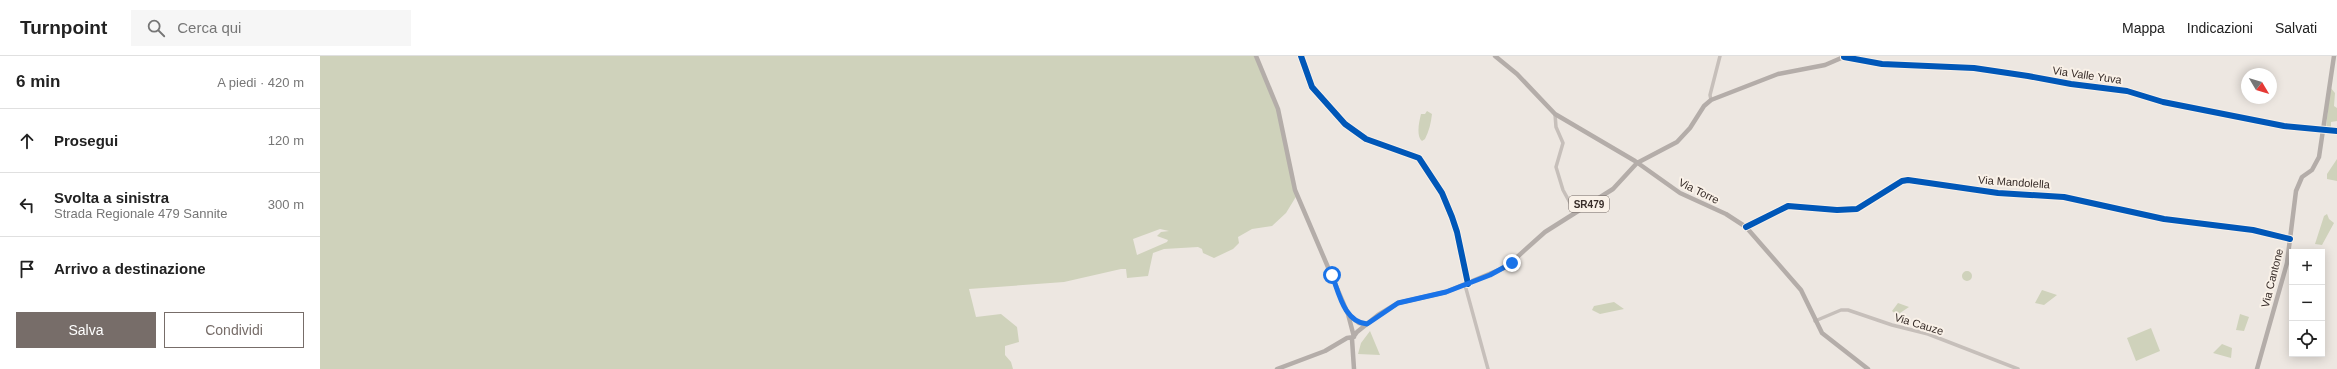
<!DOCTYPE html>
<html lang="it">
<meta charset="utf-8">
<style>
:root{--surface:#fff;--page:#f6f6f6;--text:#222;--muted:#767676;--line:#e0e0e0;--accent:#776d69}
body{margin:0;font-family:Helvetica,sans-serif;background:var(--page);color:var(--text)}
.controls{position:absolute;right:12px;bottom:12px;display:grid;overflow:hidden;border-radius:0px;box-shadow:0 2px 10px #0003}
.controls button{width:36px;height:36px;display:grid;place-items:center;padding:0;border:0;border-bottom:1px solid var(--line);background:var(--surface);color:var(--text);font:20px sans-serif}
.compass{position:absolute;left:1921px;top:12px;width:36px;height:36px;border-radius:50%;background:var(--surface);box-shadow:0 2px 10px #0003;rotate:128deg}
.stop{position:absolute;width:12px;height:12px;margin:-9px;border:3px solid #1a73e8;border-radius:50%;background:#fff}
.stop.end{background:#1a73e8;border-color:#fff;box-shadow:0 1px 4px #0008}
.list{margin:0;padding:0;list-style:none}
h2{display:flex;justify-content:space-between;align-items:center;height:52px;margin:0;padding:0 16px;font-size:17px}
h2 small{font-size:13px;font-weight:400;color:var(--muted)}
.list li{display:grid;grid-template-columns:26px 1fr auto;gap:12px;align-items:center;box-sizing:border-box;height:64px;padding:0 16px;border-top:1px solid var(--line)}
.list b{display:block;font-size:15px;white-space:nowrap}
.list p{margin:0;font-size:13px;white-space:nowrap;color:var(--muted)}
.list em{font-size:13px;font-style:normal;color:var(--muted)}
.actions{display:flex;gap:8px;padding:12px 16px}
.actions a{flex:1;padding:9px 0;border:1px solid var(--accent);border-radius:0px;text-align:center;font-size:14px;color:var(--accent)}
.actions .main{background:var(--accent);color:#fff}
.icon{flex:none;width:22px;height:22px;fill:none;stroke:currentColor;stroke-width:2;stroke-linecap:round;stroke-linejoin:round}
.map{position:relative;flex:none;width:2017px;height:313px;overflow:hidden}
header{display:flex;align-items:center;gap:24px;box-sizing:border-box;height:56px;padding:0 20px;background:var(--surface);border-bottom:1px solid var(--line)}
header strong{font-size:19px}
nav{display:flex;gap:22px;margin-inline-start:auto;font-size:14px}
.search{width:280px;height:36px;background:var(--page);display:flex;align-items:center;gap:10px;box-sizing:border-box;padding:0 14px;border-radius:0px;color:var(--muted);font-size:15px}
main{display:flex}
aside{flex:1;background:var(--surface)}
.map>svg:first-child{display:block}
.green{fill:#cfd2bb;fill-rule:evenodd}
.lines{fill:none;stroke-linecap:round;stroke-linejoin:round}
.minor{stroke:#c6bfba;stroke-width:3.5}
.major{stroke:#b4ada9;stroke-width:4.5}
.cycleway-casing{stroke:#f9f1e8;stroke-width:8}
.cycleway{stroke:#0057b8;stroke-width:6}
.route{stroke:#1a73e8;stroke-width:5}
.labels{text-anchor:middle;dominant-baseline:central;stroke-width:4;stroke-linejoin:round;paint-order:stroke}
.shield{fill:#f9f1e8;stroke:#716762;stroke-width:1}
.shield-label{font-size:10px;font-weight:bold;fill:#372c28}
.street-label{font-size:11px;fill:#372c28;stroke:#f9f1e8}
</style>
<header>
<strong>Turnpoint</strong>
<div class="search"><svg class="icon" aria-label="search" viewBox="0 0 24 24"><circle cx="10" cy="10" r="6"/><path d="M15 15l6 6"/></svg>Cerca qui</div>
<nav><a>Mappa</a><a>Indicazioni</a><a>Salvati</a></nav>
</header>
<main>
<aside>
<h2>6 min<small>A piedi · 420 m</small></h2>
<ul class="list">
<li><svg class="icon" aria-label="ahead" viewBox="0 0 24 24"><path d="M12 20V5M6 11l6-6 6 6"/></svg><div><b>Prosegui</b></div><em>120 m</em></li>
<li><svg class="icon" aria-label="left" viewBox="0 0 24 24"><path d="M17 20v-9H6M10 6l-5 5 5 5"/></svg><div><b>Svolta a sinistra</b><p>Strada Regionale 479 Sannite</p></div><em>300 m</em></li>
<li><svg class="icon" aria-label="arrive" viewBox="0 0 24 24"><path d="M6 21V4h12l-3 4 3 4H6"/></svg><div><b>Arrivo a destinazione</b></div></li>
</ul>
<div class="actions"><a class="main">Salva</a><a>Condividi</a></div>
</aside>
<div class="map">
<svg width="2017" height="313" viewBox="0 0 2017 313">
<rect width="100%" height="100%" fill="#ede7e1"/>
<!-- green -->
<path class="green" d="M0 0H936L958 53 977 139 966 157 952 170 932 173 918 181 919 187 913 193 894 202 883 197 882 193 878 191 844 193 833 197 828 220 807 222 806 213H801L744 226 649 233 656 261 681 258 697 271 699 286 685 290V299L691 306 693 313H0ZM840 173 849 175 841 176 837 180 848 184 847 186 817 199 813 183Z
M2010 31 2015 37 2014 50 2017 52V65L2011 66V71L2017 72V74L2006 73Z
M1107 55 1112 58C1111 67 1109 75 1105 83L1102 85C1096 80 1099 66 1101 58H1105Z
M2017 103V125L2007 123V118Z
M2007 158 2009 163 2014 167 2002 189 1995 188 2004 160Z
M1642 220a5 5 0 1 1 10 0a5 5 0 1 1-10 0Z
M1722 234 1737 239 1724 249 1715 247Z
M1294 246 1304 253 1280 258 1272 254 1274 250Z
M1578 247 1589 251 1577 259 1572 255Z
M1920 258 1929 261 1924 275 1916 274Z
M1831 272 1840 295 1816 305 1807 282Z
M1050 275 1060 299 1038 298 1041 287Z
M1902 288 1912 292 1911 302 1893 297Z"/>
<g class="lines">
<!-- minor -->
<path class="minor" d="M981 0 992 31 1025 68 1046 83 1099 102 1122 137 1132 161 1137 176 1148 228
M1524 1 1562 8 1654 12 1708 20 1751 28 1807 35 1843 46 1964 70 2017 75
M1391 44 1390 39 1400 0
M1235 58 1236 71 1243 87 1236 111 1243 134 1255 156
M1426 171 1468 150 1517 154 1537 153 1582 125 1588 124 1678 137 1744 141 1844 163 1933 174 1970 183
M1145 229 1168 313
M1495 265 1521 254H1528L1572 269 1608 278 1698 313"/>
<!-- major -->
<path class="major" d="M936 0 958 53 975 134 1028 258 1039 267 1047 268
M1175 0 1197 18 1235 58 1315 105 1360 137 1406 158 1426 171 1481 234 1502 277 1548 313
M957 313 1005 295 1027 282 1034 281 1028 258
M1034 313 1032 283 1037 276 1058 259 1078 247 1126 236 1186 211 1225 176 1293 133 1317 107 1357 86 1370 72 1384 50 1391 44 1458 18 1505 9 1526 0
M1937 313 1967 207 1976 135 1982 121 1992 114 1999 101 2014 0"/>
<!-- cycleway casing -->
<g class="cycleway-casing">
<path id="cycleway" d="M981 0 992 31 1025 68 1046 83 1099 102 1122 137 1132 161 1137 176 1148 228
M1524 1 1562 8 1654 12 1708 20 1751 28 1807 35 1843 46 1964 70 2017 75
M1426 171 1468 150 1517 154 1537 153 1582 125 1588 124 1678 137 1744 141 1844 163 1933 174 1970 183"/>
</g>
<!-- cycleway -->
<use href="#cycleway" class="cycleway"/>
</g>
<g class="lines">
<!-- route -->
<path class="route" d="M1012 219C1019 237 1024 266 1047 268L1078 247 1126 236 1170 219 1192 207"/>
</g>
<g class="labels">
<!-- shield labels -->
<rect class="shield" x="1249" y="140" width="40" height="16" rx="3"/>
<g class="shield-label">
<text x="1269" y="148">SR479</text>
</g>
<!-- street labels -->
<g class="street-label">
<text transform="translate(1767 19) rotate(8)">Via Valle Yuva</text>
<text transform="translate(1694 126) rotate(4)">Via Mandolella</text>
<text transform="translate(1379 135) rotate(26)">Via Torre</text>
<text transform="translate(1952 222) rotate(-76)">Via Cantone</text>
<text transform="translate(1599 268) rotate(17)">Via Cauze</text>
</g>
</g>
</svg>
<div class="controls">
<button>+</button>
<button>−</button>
<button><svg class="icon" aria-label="locate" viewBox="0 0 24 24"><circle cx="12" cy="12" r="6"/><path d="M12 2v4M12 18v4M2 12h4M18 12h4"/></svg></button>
</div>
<svg class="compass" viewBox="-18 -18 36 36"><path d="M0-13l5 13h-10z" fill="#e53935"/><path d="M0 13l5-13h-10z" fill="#767676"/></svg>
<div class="stop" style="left:1012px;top:219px"></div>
<div class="stop end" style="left:1192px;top:207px"></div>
</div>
</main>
